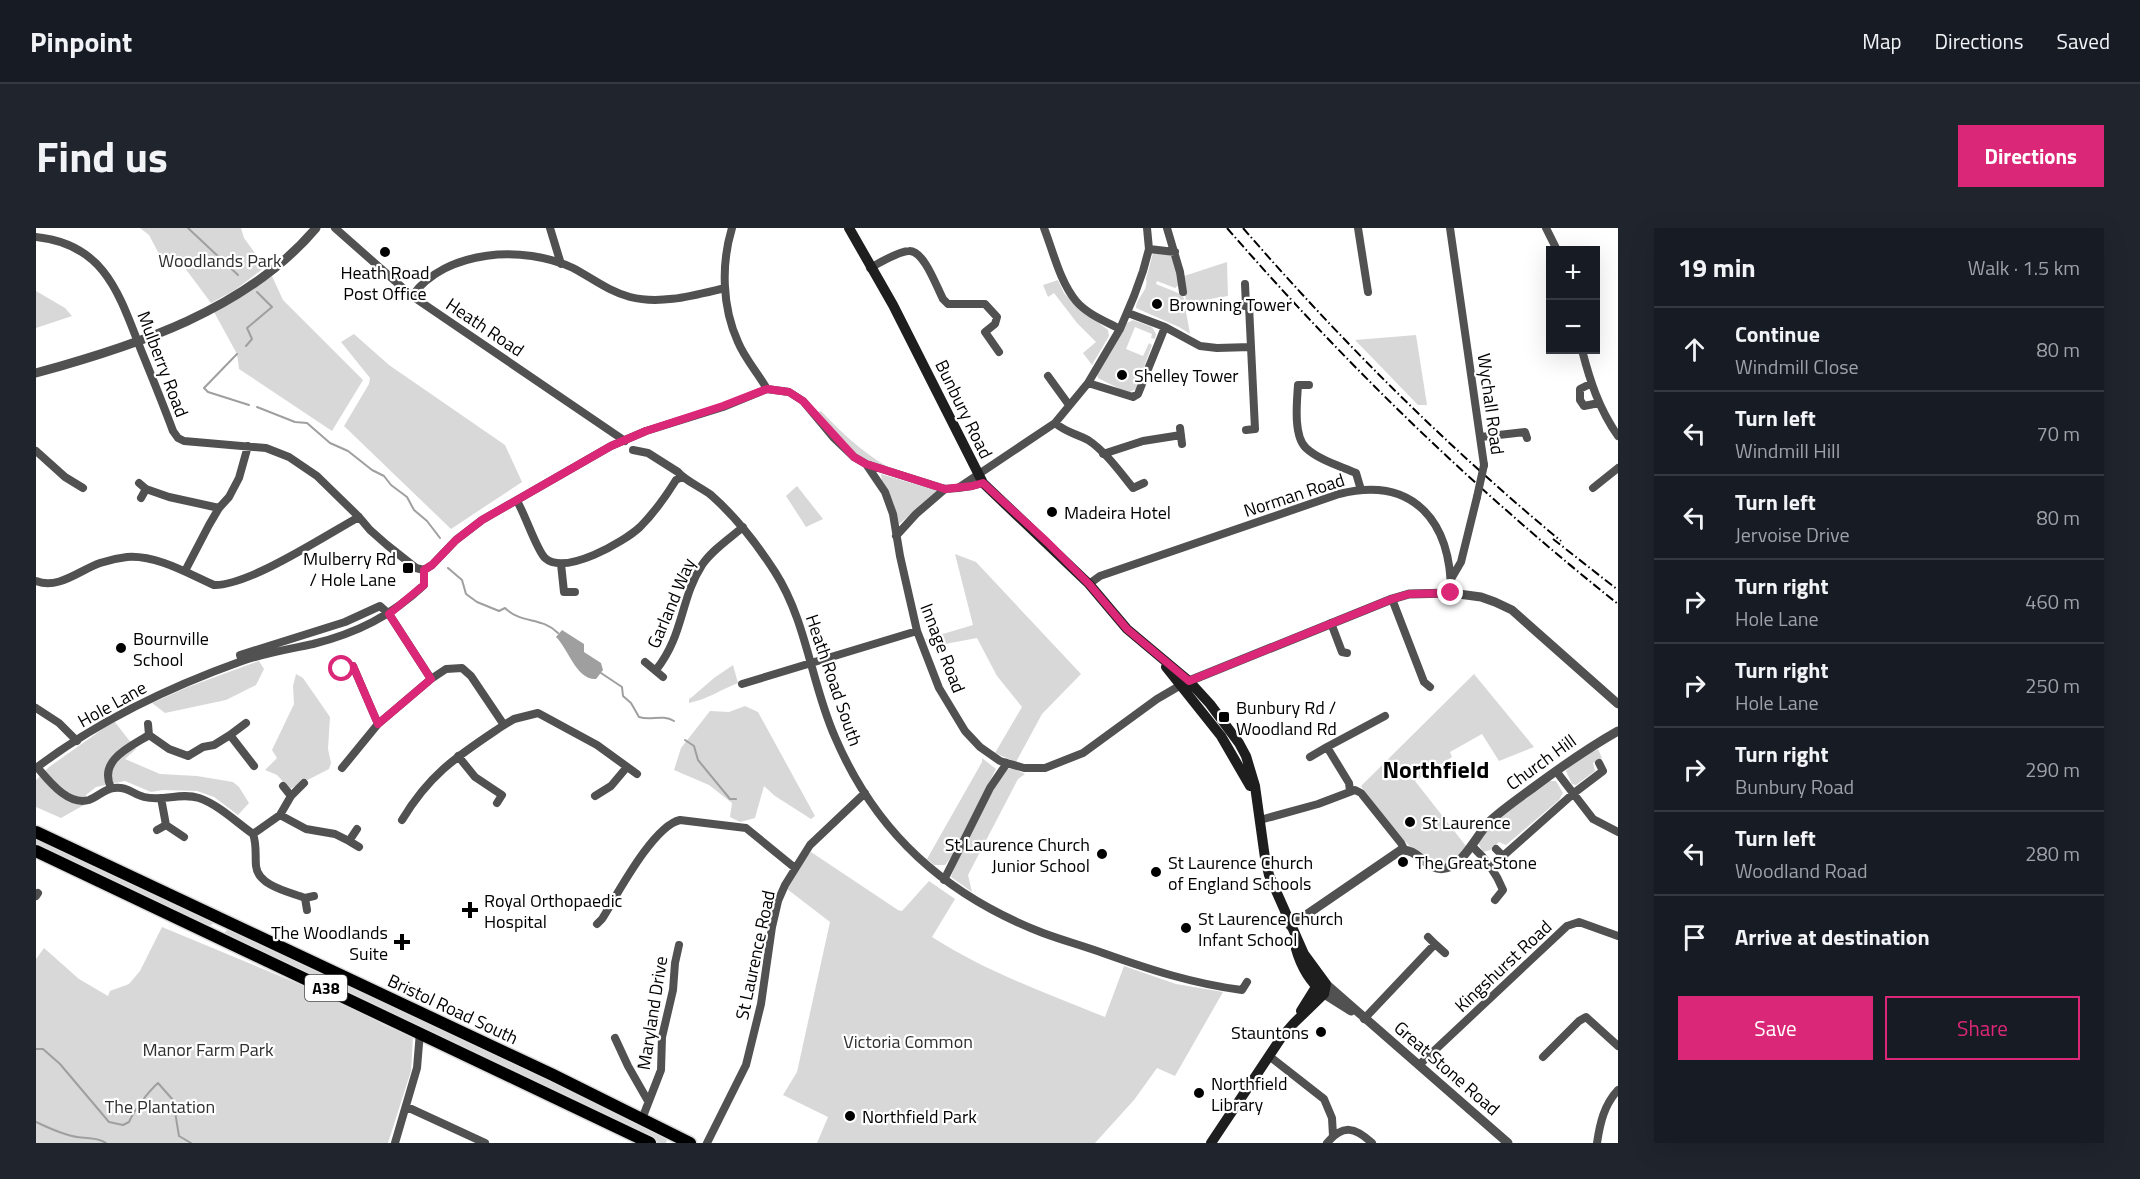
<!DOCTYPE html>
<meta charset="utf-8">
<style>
:root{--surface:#171b24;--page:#20242c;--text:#f1f3f6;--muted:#9ea1a6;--line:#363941;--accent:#db2777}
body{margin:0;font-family:"Titillium Web",sans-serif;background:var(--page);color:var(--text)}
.controls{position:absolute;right:18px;top:18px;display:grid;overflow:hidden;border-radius:0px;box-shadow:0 6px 24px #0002}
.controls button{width:54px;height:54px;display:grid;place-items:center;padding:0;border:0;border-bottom:2px solid var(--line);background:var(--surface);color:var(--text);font:30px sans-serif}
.stop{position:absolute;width:18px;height:18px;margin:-14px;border:4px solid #db2777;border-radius:50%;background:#fff}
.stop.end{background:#db2777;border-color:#fff;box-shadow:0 2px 6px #0008}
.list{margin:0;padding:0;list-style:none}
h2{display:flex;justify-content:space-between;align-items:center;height:78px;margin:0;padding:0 24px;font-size:26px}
h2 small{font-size:20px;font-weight:400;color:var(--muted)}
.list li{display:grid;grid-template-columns:39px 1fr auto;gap:18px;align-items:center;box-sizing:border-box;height:84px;padding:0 24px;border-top:2px solid var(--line)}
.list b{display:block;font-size:22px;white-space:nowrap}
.list p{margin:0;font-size:20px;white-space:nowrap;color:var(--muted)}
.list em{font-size:20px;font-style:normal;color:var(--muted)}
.actions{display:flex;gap:12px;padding:18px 24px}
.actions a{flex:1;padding:14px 0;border:2px solid var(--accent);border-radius:0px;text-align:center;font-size:21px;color:var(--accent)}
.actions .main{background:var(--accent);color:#fff}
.icon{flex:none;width:33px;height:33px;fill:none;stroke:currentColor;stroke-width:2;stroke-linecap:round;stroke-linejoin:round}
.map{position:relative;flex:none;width:1582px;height:915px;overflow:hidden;border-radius:0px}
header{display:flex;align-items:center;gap:36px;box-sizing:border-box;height:84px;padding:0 30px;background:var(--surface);border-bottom:2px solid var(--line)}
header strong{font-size:28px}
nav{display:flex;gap:33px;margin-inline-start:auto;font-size:21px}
.intro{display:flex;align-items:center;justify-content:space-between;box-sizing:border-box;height:144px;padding:0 36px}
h1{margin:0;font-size:42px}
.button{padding:15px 27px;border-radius:0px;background:var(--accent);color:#fff;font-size:21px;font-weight:700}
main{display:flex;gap:36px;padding:0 36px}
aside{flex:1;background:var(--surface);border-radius:0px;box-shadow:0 6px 24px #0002}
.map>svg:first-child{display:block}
.green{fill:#d8d8d8}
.water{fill:#9f9f9f}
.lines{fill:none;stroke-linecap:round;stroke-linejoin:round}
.stream{stroke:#9f9f9f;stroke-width:2}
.trunk-casing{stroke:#dbdbdb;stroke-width:15}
.minor{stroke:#515151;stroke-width:8}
.tertiary{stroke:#515151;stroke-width:9}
.secondary{stroke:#1e1e1e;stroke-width:10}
.trunk{stroke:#000;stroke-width:12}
.rail{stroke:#000;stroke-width:2;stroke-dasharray:9 3 1.5 3;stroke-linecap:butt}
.minor-bridge{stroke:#515151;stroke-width:8}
.route{stroke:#db2777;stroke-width:8}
.poi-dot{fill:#000;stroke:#fff;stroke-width:2}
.labels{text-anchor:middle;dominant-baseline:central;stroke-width:4.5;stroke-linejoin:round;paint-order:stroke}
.shield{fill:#fff;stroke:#4c4c4c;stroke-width:1.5}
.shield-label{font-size:16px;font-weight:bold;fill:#000}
.park-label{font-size:18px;fill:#2f2f2f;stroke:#fff}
.poi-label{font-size:18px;fill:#000;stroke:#fff;text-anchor:start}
.street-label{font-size:18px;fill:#000;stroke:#fff}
.district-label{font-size:24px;font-weight:bold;fill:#000;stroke:#fff}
</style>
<header>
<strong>Pinpoint</strong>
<nav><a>Map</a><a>Directions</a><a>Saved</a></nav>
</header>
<div class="intro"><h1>Find us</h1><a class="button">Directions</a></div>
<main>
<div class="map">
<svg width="1582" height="915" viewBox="0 0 1582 915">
<rect width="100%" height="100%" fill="#fff"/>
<!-- green -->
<path class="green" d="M104 0H205L208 10 229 39 199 62 175 75 146 36 130 39 113 7Z
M1117 25 1134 26C1139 36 1141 45 1143 57L1139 60 1121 53 1120 56 1147 67 1154 106 1143 99 1100 80C1100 69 1113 63 1110 51Z
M1191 34 1192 68 1150 75 1148 48Z
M236 48 247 72 327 152 296 203 203 141 201 126 178 84Z
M1022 52 1028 65 1039 76 1072 102 1073 108 1056 137 1047 125 1060 114 1041 95 1018 65 1012 69 1007 57Z
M0 63 29 80 36 88 0 100Z
M1097 92 1116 99 1120 106 1119 111 1115 110 1116 106 1099 99 1090 121 1107 128 1113 115 1116 117 1100 161 1092 165 1062 150 1061 146 1091 95Z
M318 106 353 137 469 217 486 254 415 301 308 198 333 156 334 150 305 114Z
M1380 107 1391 177H1382L1319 112Z
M785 183C806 205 826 224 852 239L828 233 806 214 782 184Z
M845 246 902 263 862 297 857 274 846 254Z
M761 258 787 291 770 299 750 268Z
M919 326 940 334 1045 446 1006 486 980 534 959 525 986 479 961 448 941 410 893 419 890 411 937 397Z
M223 433 228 441 220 457 190 472 129 485 116 475 152 459Z
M697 437 702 455C684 462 672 471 653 475V471L656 469 678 450Z
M260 446 267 450 294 489 292 521 295 535 293 541 254 561 241 547 229 542 241 530 236 522 258 476 257 458Z
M1438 446 1498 519 1463 533 1446 506 1414 524 1416 529 1379 553 1430 618C1424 624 1417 634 1409 636 1384 643 1338 575 1325 558Z
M709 478 722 484 779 588 775 591 739 568 728 558 719 590 704 594 694 589 696 575 673 557 638 542 645 520 674 483 693 484Z
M78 493 100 521 89 531 124 546 161 548 197 554 203 559 213 575 202 587 178 569 161 563 127 562 115 564 89 553 60 559 50 567 48 577 25 590 0 579V552L13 539Z
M1562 521 1566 530 1557 535 1559 543 1540 557 1536 556 1530 543 1537 534Z
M946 530 960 541 915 629 909 637H898L891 631 946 534Z
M976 540 989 546 982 551 932 647 936 664 915 649C928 611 949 575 970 541Z
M1512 553H1520L1527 565 1523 572 1470 617 1463 614 1454 622 1447 624 1442 615C1453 588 1489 570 1512 553Z
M0 607 174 689 177 696 172 698 0 619Z
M775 624 862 682 866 683 893 653 919 671 896 709C951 744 1009 765 1069 789L1088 738 1140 756 1187 764 1139 848 1121 840 1098 872 1059 915H781L792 889 747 867 761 844 794 694 751 661 764 636Z
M126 699 311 776 348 797 377 809 375 843 352 915H0V731L8 720 43 751 72 768 74 763 93 756 104 743Z
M194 699 628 907 631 912 630 915H619L190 708 189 704Z"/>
<!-- water -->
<path class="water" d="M526 402 548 416V424L565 435 567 442 560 451C540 452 532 420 520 409Z"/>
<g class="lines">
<!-- stream -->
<path class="stream" d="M152 0 202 47
M210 118 216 111 211 100 236 79 221 64
M201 126 168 160 172 164 213 177
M221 179 259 194 271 195 294 215 312 223 336 242 348 248 355 257 371 269 378 282 391 293 404 310
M412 340 426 352 430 366 441 374 463 383 469 380C485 396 507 389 522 405
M565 445 586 459 587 468 595 475 603 489C615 493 626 486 638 493
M649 512 658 518 662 532 694 571H700
M0 821H7L24 836 73 894 87 897 93 894C98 882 113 863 122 855L137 872 143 908 155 915
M0 894C13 900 27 907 41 909 52 911 61 909 70 915"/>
<!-- trunk casing -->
<g class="trunk-casing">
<path id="trunk" d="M0 604 517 847 654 915
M0 623 614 915"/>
</g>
<!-- minor -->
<path class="minor" d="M299 0 376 68 589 213
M514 0 525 36
M696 0C685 36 686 79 702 114 709 131 722 145 731 161
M1008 0C1017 23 1024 54 1040 73 1051 86 1069 93 1084 101
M1131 0 1144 44 1147 64
M1322 0 1332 64
M1414 0 1448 237
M1510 0 1521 22
M0 9C69 16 83 66 105 122 116 149 127 176 137 203L142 210 148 213 230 220 253 229 281 248 323 289 334 302 351 317 380 340 388 342
M1113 21 1139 24
M834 40C843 35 863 23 873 23 888 22 901 60 907 71L912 76H949L961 89 959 96 949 104 963 124
M1209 56 1210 78
M376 68C410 21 488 17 537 40 556 50 572 63 594 69 625 77 659 67 689 60
M1203 78H1213L1219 201 1210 202
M1092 85 1129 99 1164 118 1181 120 1215 119
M1546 122C1554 153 1563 181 1582 208
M1012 148 1033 177
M1052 155 1097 169 1102 166 1129 99
M1554 156 1544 161V172L1548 178 1563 175
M1273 157H1262C1261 173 1257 208 1270 220 1283 232 1304 238 1320 245L1325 262
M1019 195C1031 205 1039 205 1052 212 1069 223 1084 244 1097 260L1108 255
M1144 200 1146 216
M1445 209 1489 204 1491 210
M597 222 612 225 642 244C648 252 666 260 675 267 700 289 721 316 739 344 771 394 775 455 799 509 840 605 909 667 1007 705 1026 712 1047 718 1067 725 1112 741 1158 756 1206 762L1211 754
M0 223 29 249 47 260
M1067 226 1107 213 1145 207
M830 236 849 264 857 286 864 328 881 403 903 460 929 503 944 519 964 533 988 540H1009L1047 525 1121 471 1145 457
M103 255 110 261
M947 255 936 258 922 260 1019 195 1052 155 1084 101 1098 68 1107 43 1113 21 1111 0
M1557 260 1582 240
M105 270 110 261 133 269 183 280
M481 273C489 286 501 323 509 330 529 348 588 314 604 299 618 285 630 268 640 252L646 249
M860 308 880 286 909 261
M525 336 528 364H539
M388 342 396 337 420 312 446 292 575 218 610 203 687 179 731 161 753 164 767 173 797 209 818 229 830 236 909 261 922 260
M149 343 173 297 183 280 193 269 203 250 212 218
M1415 351 1425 334 1441 269
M0 353C22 362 44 342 64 335 73 332 82 330 91 329 121 327 151 345 178 357 213 358 290 307 323 289
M1053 356 1064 348 1303 266C1378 247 1415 294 1415 365
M1356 371 1388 454 1394 459
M1295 395 1306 424 1311 425
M206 433 204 427 309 394 344 378 353 386 395 451 410 441 426 440 435 448 468 497 478 491 502 485 561 517 601 546
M609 434 627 449
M306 441 317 438 342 496
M620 442C648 407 644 371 666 337 676 322 693 311 707 299
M706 456 881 403
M0 480 23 495 41 513
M112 496 113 507
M194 507 210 495
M1291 519 1349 488
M422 528 439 549 466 567 461 575
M1274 529 1291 519 1313 555 1314 563
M1 539C13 553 32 578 53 572 62 569 68 561 78 560 90 558 97 566 108 569 127 574 144 564 163 570 183 577 200 594 217 606 221 617 219 627 220 638 222 658 254 664 269 670L271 682
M0 540C62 493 133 459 206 433 229 425 253 421 277 416 321 405 355 388 388 357V342
M306 540 342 496 395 451
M1520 543 1557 591 1582 604
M247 558 255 568
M75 560C62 532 94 519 113 507L133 521 152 528 167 519 178 517 194 507 218 538
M559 568 575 558 591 539
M125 570 130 597 148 609
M244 587 270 601 299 606 313 613 321 601
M366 592C395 544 422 528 468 497
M1224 592 1282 576 1319 562 1325 565 1365 615 1368 621
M121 602 130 597
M217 606 244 587 255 568 268 555
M313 613 323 619
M1436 618C1450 631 1460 644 1467 662L1459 672
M1460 621 1467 628 1538 565 1567 543 1563 535
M908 652 954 560 971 535
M0 668 2 665
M269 670 278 668
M561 696 566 691C581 667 617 598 644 592L710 600 759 640
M1392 709 1399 716
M1328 791 1399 716 1409 725
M579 810 592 838 612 873
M1233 828 1288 871 1296 890 1297 908
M1507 829 1543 793 1550 789 1582 818
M1383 837 1531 698 1543 694 1582 708
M371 879 449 915
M606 891 625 842 626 809 637 762 639 735 643 717
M359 915 381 840 384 804
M671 915 710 837 725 776 736 699 742 673 749 657 774 617 829 565
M1291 915C1307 896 1319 899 1336 915
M1561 915C1564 895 1568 877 1582 862"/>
<!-- tertiary -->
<path class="tertiary" d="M0 145C99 118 211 82 280 0
M1153 453 1356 371 1373 366 1415 365 1445 369 1459 374 1476 382 1582 476
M1254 698 1365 622C1382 620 1392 645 1410 640 1429 635 1441 606 1454 593 1467 581 1483 570 1498 559 1525 539 1552 520 1582 503
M1290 756 1472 915
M1288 766 1315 783"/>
<!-- secondary -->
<path class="secondary" d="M813 0 857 77 947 255 1053 356 1091 401 1153 453 1174 476 1203 515 1210 528 1219 558 1229 630 1233 647 1268 726 1290 756
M1130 439 1185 508 1214 558
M1260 721C1265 739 1274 754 1288 766
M1265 783 1280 759 1287 757
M1175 915 1245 810 1258 795 1288 766 1290 756"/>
<!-- trunk -->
<use href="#trunk" class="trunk"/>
<!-- rail -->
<path class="rail" d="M1191 0C1310 137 1440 263 1582 376
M1207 0C1305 113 1410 218 1525 313
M1517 311 1582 362"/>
<!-- minor-bridge -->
<path class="minor-bridge" d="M1441 269 1448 237"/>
</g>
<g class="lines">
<!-- route -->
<path class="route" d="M306 441 317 438 342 496 395 451 353 386 388 357V342L396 337 420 312 446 292 575 218 610 203 687 178 731 161 753 164 767 173 818 229 830 236 909 261 936 258 947 255 1011 314 1053 356 1091 401 1153 453 1356 371 1373 366 1415 365"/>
</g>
<!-- markers -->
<g class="poi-dot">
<circle cx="349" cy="24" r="6"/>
<circle cx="1121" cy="76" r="6"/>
<circle cx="1086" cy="147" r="6"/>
<circle cx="1016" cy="284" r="6"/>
<rect x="366" y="334" width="12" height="12" rx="3"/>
<circle cx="85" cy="420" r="6"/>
<rect x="1182" y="483" width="12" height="12" rx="3"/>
<circle cx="1374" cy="594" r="6"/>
<circle cx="1066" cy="626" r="6"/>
<circle cx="1367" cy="634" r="6"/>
<circle cx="1120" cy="644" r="6"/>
<path d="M431 673h6v6h6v6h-6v6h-6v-6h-6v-6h6z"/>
<circle cx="1150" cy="700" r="6"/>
<path d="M363 705h6v6h6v6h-6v6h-6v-6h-6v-6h6z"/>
<circle cx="1285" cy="804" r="6"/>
<circle cx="1163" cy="865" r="6"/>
<circle cx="814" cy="888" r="6"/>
</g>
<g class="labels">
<!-- shield labels -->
<rect class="shield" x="269" y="747" width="42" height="26" rx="4.5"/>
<g class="shield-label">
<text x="290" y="760">A38</text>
</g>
<!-- park labels -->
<g class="park-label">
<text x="184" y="32">Woodlands Park</text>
<text x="872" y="813">Victoria Common</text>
<text x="172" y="821">Manor Farm Park</text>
<text x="124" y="878">The Plantation</text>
</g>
<!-- poi labels -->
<g class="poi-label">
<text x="349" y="44" text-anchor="middle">Heath Road<tspan x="349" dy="21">Post Office</tspan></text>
<text x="1133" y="76">Browning Tower</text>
<text x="1098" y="147">Shelley Tower</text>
<text x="1028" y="284">Madeira Hotel</text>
<text x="360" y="330" text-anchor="end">Mulberry Rd<tspan x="360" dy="21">/ Hole Lane</tspan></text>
<text x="97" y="410">Bournville<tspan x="97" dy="21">School</tspan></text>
<text x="1200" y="479">Bunbury Rd /<tspan x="1200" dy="21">Woodland Rd</tspan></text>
<text x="1386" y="594">St Laurence</text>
<text x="1054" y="616" text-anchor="end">St Laurence Church<tspan x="1054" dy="21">Junior School</tspan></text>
<text x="1132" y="634">St Laurence Church<tspan x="1132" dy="21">of England Schools</tspan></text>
<text x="1379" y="634">The Great Stone</text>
<text x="448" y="672">Royal Orthopaedic<tspan x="448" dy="21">Hospital</tspan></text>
<text x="1162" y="690">St Laurence Church<tspan x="1162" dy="21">Infant School</tspan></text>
<text x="352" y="704" text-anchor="end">The Woodlands<tspan x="352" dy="21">Suite</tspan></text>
<text x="1273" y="804" text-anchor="end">Stauntons</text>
<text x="1175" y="855">Northfield<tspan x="1175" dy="21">Library</tspan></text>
<text x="826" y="888">Northfield Park</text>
</g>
<!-- street labels -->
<g class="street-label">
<text transform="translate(449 99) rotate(34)">Heath Road</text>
<text transform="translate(127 136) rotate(69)">Mulberry Road</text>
<text transform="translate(1455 176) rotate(82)">Wychall Road</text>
<text transform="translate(928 181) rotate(64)">Bunbury Road</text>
<text transform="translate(1258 267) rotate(-18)">Norman Road</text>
<text transform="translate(635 375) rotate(-67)">Garland Way</text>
<text transform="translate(907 420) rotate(69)">Innage Road</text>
<text transform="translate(798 452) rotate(71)">Heath Road South</text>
<text transform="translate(76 476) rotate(-29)">Hole Lane</text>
<text transform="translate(1505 534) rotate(-36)">Church Hill</text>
<text transform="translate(719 727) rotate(-78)">St Laurence Road</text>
<text transform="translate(1467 738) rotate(-43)">Kingshurst Road</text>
<text transform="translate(417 781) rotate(25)">Bristol Road South</text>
<text transform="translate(616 785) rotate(-81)">Maryland Drive</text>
<text transform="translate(1411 840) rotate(41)">Great Stone Road</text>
</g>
<!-- district labels -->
<g class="district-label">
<text x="1400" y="541">Northfield</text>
</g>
</g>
</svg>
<div class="controls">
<button>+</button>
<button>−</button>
</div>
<div class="stop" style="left:306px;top:441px"></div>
<div class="stop end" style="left:1415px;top:365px"></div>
</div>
<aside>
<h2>19 min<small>Walk · 1.5 km</small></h2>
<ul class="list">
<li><svg class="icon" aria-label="ahead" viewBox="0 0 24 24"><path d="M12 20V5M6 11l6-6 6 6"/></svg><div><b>Continue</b><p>Windmill Close</p></div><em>80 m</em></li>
<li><svg class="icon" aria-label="left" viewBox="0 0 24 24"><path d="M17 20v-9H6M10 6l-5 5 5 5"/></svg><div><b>Turn left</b><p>Windmill Hill</p></div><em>70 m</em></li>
<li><svg class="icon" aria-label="left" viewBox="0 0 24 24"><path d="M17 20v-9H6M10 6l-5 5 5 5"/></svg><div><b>Turn left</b><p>Jervoise Drive</p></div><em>80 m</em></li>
<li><svg class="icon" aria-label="right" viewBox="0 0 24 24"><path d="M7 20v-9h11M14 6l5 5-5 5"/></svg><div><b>Turn right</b><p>Hole Lane</p></div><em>460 m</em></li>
<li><svg class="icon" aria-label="right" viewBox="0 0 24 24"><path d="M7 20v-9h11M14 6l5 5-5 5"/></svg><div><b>Turn right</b><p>Hole Lane</p></div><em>250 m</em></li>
<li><svg class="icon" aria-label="right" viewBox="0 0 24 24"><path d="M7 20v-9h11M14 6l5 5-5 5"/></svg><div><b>Turn right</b><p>Bunbury Road</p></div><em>290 m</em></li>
<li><svg class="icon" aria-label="left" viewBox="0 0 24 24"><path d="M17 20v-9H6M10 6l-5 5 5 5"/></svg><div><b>Turn left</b><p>Woodland Road</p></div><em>280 m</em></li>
<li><svg class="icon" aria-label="arrive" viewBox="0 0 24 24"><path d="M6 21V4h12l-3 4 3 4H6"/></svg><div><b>Arrive at destination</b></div></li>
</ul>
<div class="actions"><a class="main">Save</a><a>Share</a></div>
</aside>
</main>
